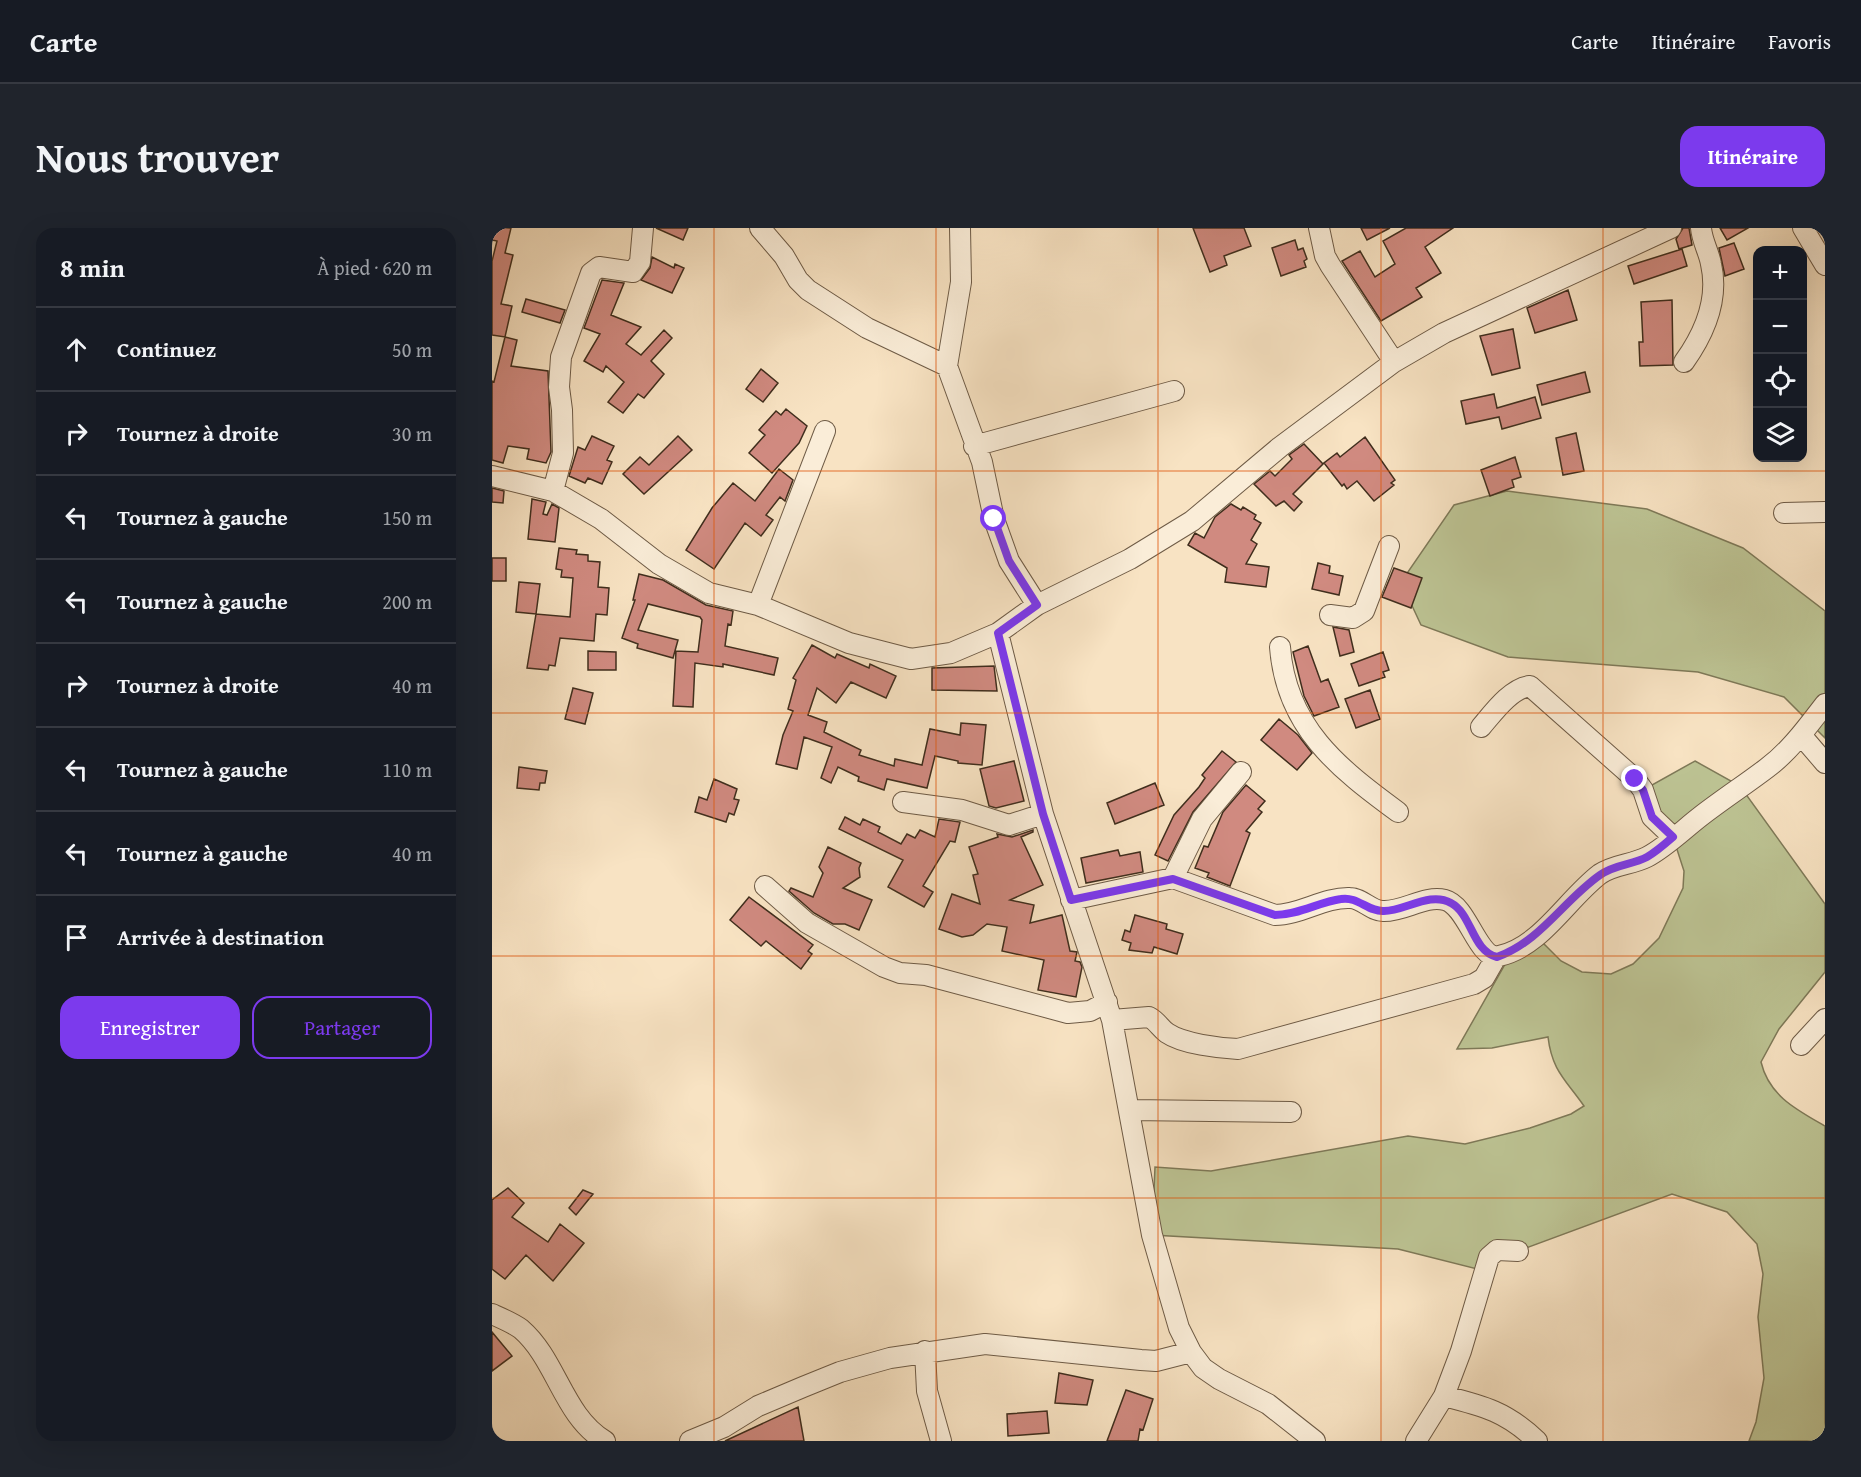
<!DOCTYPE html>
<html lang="fr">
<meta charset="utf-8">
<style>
:root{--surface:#171b24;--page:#20242c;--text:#f1f3f6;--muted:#9ea1a6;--line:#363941;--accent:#7c3aed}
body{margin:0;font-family:"Gentium Book Plus",serif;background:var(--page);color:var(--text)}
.controls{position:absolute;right:18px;top:18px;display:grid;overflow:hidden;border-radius:12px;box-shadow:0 6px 24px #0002}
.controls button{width:54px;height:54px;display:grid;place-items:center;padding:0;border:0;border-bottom:2px solid var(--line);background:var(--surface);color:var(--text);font:30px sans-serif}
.stop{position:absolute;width:18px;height:18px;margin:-14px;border:4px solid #7c3aed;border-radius:50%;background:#fff}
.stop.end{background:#7c3aed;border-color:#fff;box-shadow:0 2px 6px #0008}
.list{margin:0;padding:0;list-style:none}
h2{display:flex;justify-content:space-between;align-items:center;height:78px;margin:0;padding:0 24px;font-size:26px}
h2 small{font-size:20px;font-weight:400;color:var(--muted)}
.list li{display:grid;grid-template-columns:39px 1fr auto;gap:18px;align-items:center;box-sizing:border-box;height:84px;padding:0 24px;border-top:2px solid var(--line)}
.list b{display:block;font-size:22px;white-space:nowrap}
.list em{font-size:20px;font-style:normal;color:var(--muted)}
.actions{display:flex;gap:12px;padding:18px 24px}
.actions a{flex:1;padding:14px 0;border:2px solid var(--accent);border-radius:18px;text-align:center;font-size:21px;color:var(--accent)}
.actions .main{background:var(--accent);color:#fff}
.icon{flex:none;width:33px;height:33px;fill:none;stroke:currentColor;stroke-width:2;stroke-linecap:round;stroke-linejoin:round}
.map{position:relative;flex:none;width:1333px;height:1213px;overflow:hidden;border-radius:18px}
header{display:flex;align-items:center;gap:36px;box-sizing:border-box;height:84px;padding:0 30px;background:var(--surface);border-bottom:2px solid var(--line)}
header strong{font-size:28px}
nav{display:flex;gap:33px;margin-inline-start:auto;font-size:21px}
.intro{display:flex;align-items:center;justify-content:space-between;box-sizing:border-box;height:144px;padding:0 36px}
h1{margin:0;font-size:42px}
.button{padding:15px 27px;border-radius:18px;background:var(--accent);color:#fff;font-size:21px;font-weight:700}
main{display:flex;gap:36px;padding:0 36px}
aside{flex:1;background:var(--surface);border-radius:18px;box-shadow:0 6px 24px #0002}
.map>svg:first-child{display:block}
.green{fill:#bdc494;stroke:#7e7958;stroke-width:1.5}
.building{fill:#d08a80;stroke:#402e1d;stroke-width:1.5}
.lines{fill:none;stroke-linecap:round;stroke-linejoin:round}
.minor-casing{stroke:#6e5b46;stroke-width:22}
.minor{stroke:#faedd8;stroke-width:20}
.route{stroke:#7c3aed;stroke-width:8}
.grid{fill:none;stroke:#e0570d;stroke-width:1.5;stroke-opacity:0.55}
</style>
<header>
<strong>Carte</strong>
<nav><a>Carte</a><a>Itinéraire</a><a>Favoris</a></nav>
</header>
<div class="intro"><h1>Nous trouver</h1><a class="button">Itinéraire</a></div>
<main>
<aside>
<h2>8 min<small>À pied · 620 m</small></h2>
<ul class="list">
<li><svg class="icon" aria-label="ahead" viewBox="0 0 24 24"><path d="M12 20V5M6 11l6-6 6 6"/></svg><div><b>Continuez</b></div><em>50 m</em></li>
<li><svg class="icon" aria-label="right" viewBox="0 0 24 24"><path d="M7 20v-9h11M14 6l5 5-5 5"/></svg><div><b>Tournez à droite</b></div><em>30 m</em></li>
<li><svg class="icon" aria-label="left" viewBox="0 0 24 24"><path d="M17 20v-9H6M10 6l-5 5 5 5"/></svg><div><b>Tournez à gauche</b></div><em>150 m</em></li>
<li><svg class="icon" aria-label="left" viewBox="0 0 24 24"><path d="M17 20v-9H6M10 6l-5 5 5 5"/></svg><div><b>Tournez à gauche</b></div><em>200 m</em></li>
<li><svg class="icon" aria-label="right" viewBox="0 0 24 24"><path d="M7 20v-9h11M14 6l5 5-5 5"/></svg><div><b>Tournez à droite</b></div><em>40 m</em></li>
<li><svg class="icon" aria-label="left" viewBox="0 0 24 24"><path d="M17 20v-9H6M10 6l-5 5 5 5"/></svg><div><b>Tournez à gauche</b></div><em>110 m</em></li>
<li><svg class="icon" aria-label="left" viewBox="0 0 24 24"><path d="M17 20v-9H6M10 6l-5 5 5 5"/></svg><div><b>Tournez à gauche</b></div><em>40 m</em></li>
<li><svg class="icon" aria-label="arrive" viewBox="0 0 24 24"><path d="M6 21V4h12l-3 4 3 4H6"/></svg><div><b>Arrivée à destination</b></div></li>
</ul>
<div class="actions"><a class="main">Enregistrer</a><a>Partager</a></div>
</aside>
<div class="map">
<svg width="1333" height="1213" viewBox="0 0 1333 1213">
<rect width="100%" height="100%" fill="#f8e3c3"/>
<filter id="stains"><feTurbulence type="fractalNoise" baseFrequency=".00333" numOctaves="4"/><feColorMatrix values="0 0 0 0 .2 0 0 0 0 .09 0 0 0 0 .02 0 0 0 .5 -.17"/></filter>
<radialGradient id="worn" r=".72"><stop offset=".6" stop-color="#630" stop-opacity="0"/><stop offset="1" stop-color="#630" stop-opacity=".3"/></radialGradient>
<!-- green -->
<path class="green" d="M1015 263 1155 281 1251 320 1333 383V510L1292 469 1206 444 1016 429 929 397 909 354 962 277Z
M1203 533 1248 558 1333 676V744L1287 801 1269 834C1277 868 1305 882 1333 898V1213H1257L1264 1194 1272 1150 1266 1089 1271 1046 1265 1016 1235 984 1180 966 1026 1023 1005 1022 993 1043 906 1021 660 1007 663 939 719 943 916 908 973 916 1038 900 1079 886 1092 878C1074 852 1060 843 1056 809L1000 820 965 821 1020 724 1044 708 1069 733 1090 744 1119 746 1141 736 1167 710 1191 660 1192 643 1181 609 1151 562Z"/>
<!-- building -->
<path class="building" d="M0 0H19L13 25 21 27 9 76 20 78 13 109 0 107V33L5 13 0 12Z
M164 0H196L191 12Z
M701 0H752L759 18 732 28 735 37 718 44Z
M869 0H898L875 12Z
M914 0H961L933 19 949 45 924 60 930 69 889 93 850 33 868 23 883 49 903 36 891 13Z
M1191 0H1197L1200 17 1187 21 1184 11Z
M1228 0H1256L1235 12Z
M803 12 806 22 811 20 815 31 812 33 814 39 789 48 780 20Z
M1242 15 1252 41 1233 48 1227 20Z
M1190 21 1195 38 1142 56 1136 38Z
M160 29 182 40 183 36 192 40 180 65 149 52 158 40Z
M110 52 132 55 119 87 149 99 134 116 149 127 172 102 180 110 159 133 172 146 152 170 146 166 131 185 116 174 132 154 114 138 111 144 92 133 108 106 92 100Z
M1076 62 1085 92 1043 105 1035 80Z
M34 71 73 82 68 95 30 84Z
M1180 72 1181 137 1148 138 1147 114H1151L1149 74Z
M1021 101 1028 140 1000 147 988 108Z
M13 109 25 112 19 138 56 143 59 224 54 235 35 231 37 221 16 218 11 235 0 232V153L2 154Z
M269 141 286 155 271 174 254 161Z
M1093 144 1098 164 1050 177 1045 157Z
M1002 166 1005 180 1043 169 1049 190 1010 201 1007 189 974 196 969 173Z
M294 181 315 198 307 215 280 245 257 225 273 207 267 202 284 183 289 187Z
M1084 205 1092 243 1071 247 1064 210Z
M100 208 122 218 115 232 120 234 110 256 96 250 93 255 77 248 86 219 93 222Z
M186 208 200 222 152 266 131 246 148 229 157 237Z
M873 209 903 252 899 255 902 257 882 273 865 253 855 261 852 256 850 258 832 235 845 225 848 229Z
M812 216 831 236 801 266 810 274 802 283 792 273 784 278 762 256 778 243 783 248 800 231 797 227Z
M1023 229 1029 249 1020 252 1022 259 998 268 989 242Z
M287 241 301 252 293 273 288 269 274 287 281 292 269 308 253 295 222 341 194 322 220 280 241 255 263 273Z
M0 260 12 263 11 275 0 274Z
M40 271 54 274 51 286 55 287 60 276 67 280 63 314 36 311Z
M739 276 749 282 751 279 764 287 762 291 769 295 759 312 765 316 754 336 777 339 774 359 733 354 735 340 696 317 703 305 712 310 723 289Z
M67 320 85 322 84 326 96 327V333L108 334 106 359 117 360 115 387 104 386 102 413 68 410 63 438 57 437 56 442 35 440 44 386 78 389 81 350 69 349 70 342 64 341Z
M0 330H14V353H0Z
M826 335 838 338 837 345 851 348 847 367 820 361Z
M902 340 930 350 919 380 890 369Z
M147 346 171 352 214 377 241 383 239 397 236 396 233 418 286 430 282 447 231 436V439L203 435 201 479 181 478 184 423 206 424 210 392 208 389 156 376 146 402 186 412 181 430 145 420 146 416 130 410 143 372H141Z
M27 354 48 356 44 386 24 384Z
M841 399 857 402 862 424 848 428Z
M320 417 343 430 345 426 377 440 378 436 404 448 394 470 359 454 344 475 325 460 316 487 335 494 332 504 369 522 367 527 402 538 403 531 430 537 438 501 468 507 469 495 494 497 490 537 466 535V533L443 528 435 560 395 551 392 562 366 553 367 549 346 539 339 555 329 550 340 519 312 509 305 541 284 536 291 507 301 483 296 481 304 452 301 450Z
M816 418 829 454 836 451 847 479 822 488 812 468 801 424Z
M96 423 124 424V442H96Z
M891 424 897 442 891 444 893 449 867 458 859 436Z
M502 438 505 463 440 462V440Z
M81 460 101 465 93 496 73 491Z
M878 462 888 491 864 500 853 471Z
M787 491 806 507 820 525 805 542 769 512Z
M730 523 744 534 701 584 676 633 663 627 682 587 707 559 713 550 710 547Z
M522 533 532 573 504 580 497 578 488 541Z
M27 539 55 543 53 555H48L47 562 25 560Z
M222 551 245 561 242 571 247 572 242 587 237 585 234 594 203 584 207 569 215 572Z
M663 555 672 577 623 596 615 575Z
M754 557 773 573 766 581 770 584 754 603 758 605 738 658 715 649 717 645 703 640 712 618 716 619 731 584Z
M353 589 368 597 371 591 388 599 386 604 409 616 415 606 423 610 428 602 443 609 447 591 468 594 463 614 458 613 431 658 441 664 432 679 396 659 411 632 347 601Z
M541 602V604L529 609 551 657 518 672 542 677 538 695 570 687 578 723 585 724 583 733 588 734 590 739 584 769 546 762 552 732 510 723 515 699 495 696 481 707 470 709 447 701 460 666 488 676 481 647 486 646 477 619 506 609 505 606 520 609Z
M336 619 369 635 367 640 368 649 351 660 380 672 367 702 353 696H341L322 685 297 663 299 660 321 669 331 645 327 639Z
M626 622 628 628 648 624 651 644 594 655 589 630Z
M257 669 321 717 316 723 320 726 309 741 274 713 269 718 238 692Z
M643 687 675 696 674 701 691 706 685 726 662 719 660 725 637 722 639 715 630 712 633 702 638 704Z
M16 960 32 975 20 989 56 1014 68 996 92 1015 61 1053 34 1027 13 1051 0 1041V972Z
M91 962 101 966 84 987 77 980Z
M0 1104 20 1128 0 1143Z
M567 1145 601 1152 595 1177 563 1175Z
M634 1162 661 1171 651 1202 648 1201 646 1213H615Z
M306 1179 312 1213H233Z
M555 1183 557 1205 516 1208 515 1186Z"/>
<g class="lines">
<!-- minor casing -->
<g class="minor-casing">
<path id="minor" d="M268 0 292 28 306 52 316 62 375 100 455 138
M468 0 469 54 455 138 490 234 502 291 517 333 545 377
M827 0 833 28 838 37 902 134
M1311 0 1333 37
M1192 134C1212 106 1227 71 1219 36 1217 24 1210 13 1209 0
M482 218 682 163
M0 248 61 263 109 291 167 336 217 365 266 377 357 415 419 431 459 425 506 405 545 377 638 331 700 293 788 219 902 134 952 105 1179 0
M61 263 71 225 70 182 67 159 69 129 99 45 107 39 141 44 148 34 151 0
M1292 285 1333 284
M266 377 333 203
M838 387 861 390 872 383 897 318
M506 405 551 586 620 792 660 1007 687 1100 699 1124 711 1140 727 1151 776 1176 823 1213
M788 419C794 499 846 540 906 584
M989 499C1001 485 1019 460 1038 458L1143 551 1151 562 1160 589 1181 609
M1309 507 1333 535
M411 574 470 582 517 597 551 586
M681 650 710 591 749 544
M273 658 315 695 392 739 408 745 434 747 576 785 598 783 615 774
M579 672 681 650 783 687C808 687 832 669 858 670 870 670 879 683 891 683 912 684 932 667 953 672 976 678 986 733 1007 728 1049 719 1075 671 1108 646 1123 636 1139 637 1155 629 1174 619 1192 601 1209 588 1231 571 1254 556 1275 540 1298 523 1316 498 1333 476
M620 792 657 789C665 793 668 800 675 805 691 816 727 820 746 821L982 756 992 750 1004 729
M1309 817 1333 791
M638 882 799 884
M0 1086C9 1090 21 1095 29 1101 65 1132 71 1188 113 1213
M433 1123 435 1163 449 1213
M952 1168C992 1178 1015 1184 1045 1213
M198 1213 232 1199 266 1178 311 1159 348 1144 398 1130 493 1116 649 1132 664 1133 699 1124
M924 1213 952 1168 969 1123 997 1029 1005 1022 1026 1023"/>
</g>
<!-- minor -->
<use href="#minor" class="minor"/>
</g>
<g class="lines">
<!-- route -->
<path class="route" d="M502 291 517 333 545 377 506 405 551 586 579 672 681 651 783 687C806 687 827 674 849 671 866 668 876 684 892 683 913 683 938 663 959 675 980 686 980 723 1005 729 1049 713 1071 673 1108 647 1123 636 1140 637 1155 629 1164 624 1173 616 1181 609L1160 589 1151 562 1143 551"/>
</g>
<!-- grid -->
<path class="grid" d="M222 0V1213M444 0V1213M666 0V1213M889 0V1213M1111 0V1213M0 243H1333M0 485H1333M0 728H1333M0 970H1333"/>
<rect width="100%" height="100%" filter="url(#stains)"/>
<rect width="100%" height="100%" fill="url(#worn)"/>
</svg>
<div class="controls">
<button>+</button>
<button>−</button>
<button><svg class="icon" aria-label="locate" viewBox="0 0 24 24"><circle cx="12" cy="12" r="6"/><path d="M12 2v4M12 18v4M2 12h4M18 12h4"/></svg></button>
<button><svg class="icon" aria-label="layers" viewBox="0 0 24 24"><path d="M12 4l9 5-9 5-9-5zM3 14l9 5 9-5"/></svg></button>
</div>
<div class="stop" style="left:502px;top:291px"></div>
<div class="stop end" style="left:1143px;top:551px"></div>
</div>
</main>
